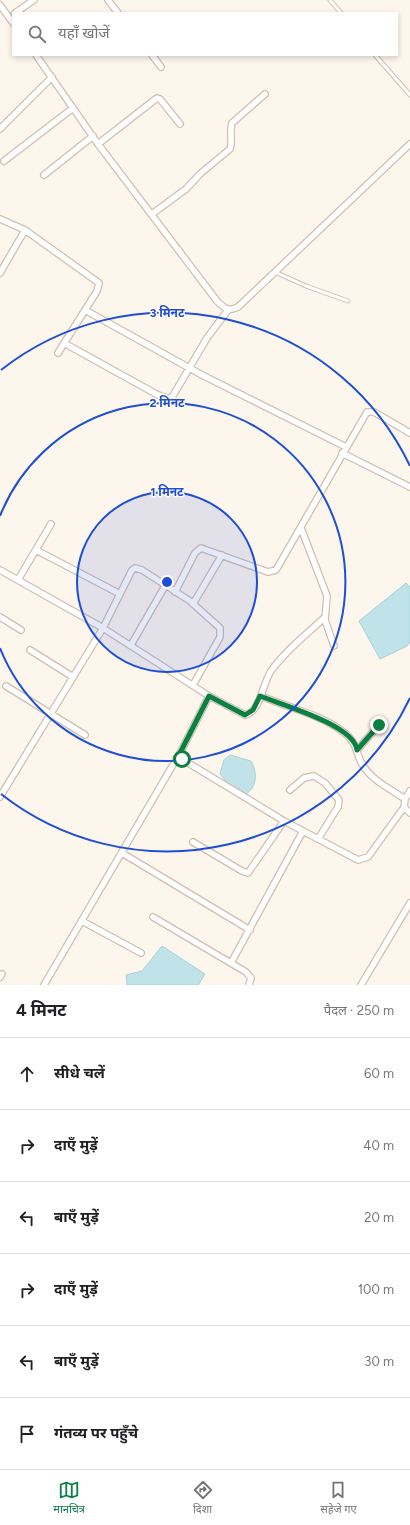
<!DOCTYPE html>
<html lang="hi">
<meta charset="utf-8">
<style>
:root{--surface:#fff;--page:#f2f2f2;--text:#202124;--muted:#757577;--line:#e0e0e0;--accent:#0b8043}
body{margin:0;font-family:Figtree,"Noto Sans Devanagari",sans-serif;background:var(--page);color:var(--text)}
.stop{position:absolute;width:12px;height:12px;margin:-9px;border:3px solid #0b8043;border-radius:50%;background:#fff}
.stop.end{background:#0b8043;border-color:#fff;box-shadow:0 1px 4px #0008}
.list{margin:0;padding:0;list-style:none}
h2{display:flex;justify-content:space-between;align-items:center;height:52px;margin:0;padding:0 16px;font-size:17px}
h2 small{font-size:13px;font-weight:400;color:var(--muted)}
.list li{display:grid;grid-template-columns:26px 1fr auto;gap:12px;align-items:center;box-sizing:border-box;height:72px;padding:0 16px;border-top:1px solid var(--line)}
.list b{display:block;font-size:15px;white-space:nowrap}
.list em{font-size:13px;font-style:normal;color:var(--muted)}
.icon{flex:none;width:22px;height:22px;fill:none;stroke:currentColor;stroke-width:2;stroke-linecap:round;stroke-linejoin:round}
.map{position:relative;flex:none;width:410px;height:985px;overflow:hidden}
.search{position:absolute;background:var(--surface);box-shadow:0 2px 6px #0003;left:12px;right:12px;top:12px;height:44px;display:flex;align-items:center;gap:10px;box-sizing:border-box;padding:0 14px;border-radius:0px;color:var(--muted);font-size:15px}
.sheet{height:484px;background:var(--surface)}
nav{display:flex;justify-content:space-around;align-items:center;box-sizing:border-box;height:56px;border-top:1px solid var(--line);background:var(--surface);font-size:11px;color:var(--muted)}
nav a{display:grid;justify-items:center;gap:2px}
nav .on{color:var(--accent)}
.map>svg:first-child{display:block}
.water{fill:#bfe3e8;stroke:#a5d3da}
.lines{fill:none;stroke-linecap:round;stroke-linejoin:round}
.service-casing{stroke:#d1beb0;stroke-width:5}
.minor-casing{stroke:#d1beb0;stroke-width:8}
.service{stroke:#fff;stroke-width:3}
.minor{stroke:#fff;stroke-width:5.5}
.route{stroke:#0b8043;stroke-width:5}
.ring{fill:none;stroke:#1d4ed8;stroke-width:2}
.centre{fill:#1d4ed8;stroke:#fffaf3;stroke-width:2}
.ring-label{font-size:12px;text-anchor:middle;font-weight:bold;fill:#1d4ed8;stroke:#fffaf3;stroke-width:3;stroke-linejoin:round;paint-order:stroke}
</style>
<div class="map">
<svg width="410" height="985" viewBox="0 0 410 985">
<rect width="100%" height="100%" fill="#fdf6ec"/>
<!-- water -->
<path class="water" d="M406 583 410 587V642L407 646 380 659 359 621Z
M230 755 251 761C258 773 257 787 245 795L231 787 220 774 224 760Z
M162 946 205 974 198 985H127L126 975 142 971Z"/>
<g class="lines">
<!-- service casing -->
<g class="service-casing">
<path id="service" d="M330 0 341 13
M375 55 410 95
M275 272 306 286 348 301"/>
</g>
<!-- minor casing -->
<g class="minor-casing">
<path id="minor" d="M108 0 118 13
M0 5 13 23
M15 13 34 0
M36 55 98 144 217 301C224 308 228 312 238 307L410 144
M152 55 161 67
M0 129 52 77
M98 144 157 98 160 99 180 124
M4 161 73 108
M44 175 93 136
M152 214 186 189 201 173 230 149C233 141 229 132 232 123L265 94
M0 219 25 230 0 273
M25 230 99 283 97 291 58 353
M85 310 202 375 346 447
M64 343 158 395 171 399 207 338 228 310
M342 453 410 487
M301 528 327 596 325 620 334 646
M36 550 120 594
M0 570 103 628 209 696 178 757
M18 580 51 524
M175 592 195 553 201 548 268 572 276 570 367 412H374L410 433
M193 604 222 555
M0 617 21 630
M131 645 165 586
M30 650 73 677
M6 686 85 735
M209 696 245 715C260 713 263 682 271 671 285 651 307 634 325 617
M261 696C287 707 319 714 342 731 360 744 354 753 364 767 373 781 392 790 405 799
M357 750 379 725
M290 790 304 778 314 776 325 783 339 800 338 807 318 839
M0 797 103 628 132 570 135 568 142 570 190 601 220 628V637L193 685
M404 809 405 799 410 791
M193 842 242 871 248 873 284 821
M122 853 250 930
M153 917 246 972 251 978 249 985
M82 921 141 953
M231 963 303 831
M0 977 2 974
M44 985 177 758H180L284 821 358 860 368 857 402 810 406 809 410 813
M361 985 410 903"/>
</g>
<!-- service -->
<use href="#service" class="service"/>
<!-- minor -->
<use href="#minor" class="minor"/>
</g>
<g class="lines">
<!-- route -->
<path class="route" d="M182 759 178 757 209 696 245 715 253 710 260 696C282 705 354 725 357 750L379 725"/>
</g>
<!-- distance rings -->
<circle cx="167" cy="582" r="90" fill="#1d4ed8" fill-opacity=".12"/>
<g class="ring">
<circle cx="167" cy="582" r="90"/>
<path d="M0 516A179 179 0 1 1 0 648"/>
<path d="M410 698A269 269 0 0 1 1 794M1 370A269 269 0 0 1 410 466"/>
</g>
<circle cx="167" cy="582" r="6" class="centre"/>
<g class="ring-label">
<text x="167" y="317">3 मिनट</text>
<text x="167" y="407">2 मिनट</text>
<text x="167" y="496">1 मिनट</text>
</g>
</svg>
<div class="stop" style="left:182px;top:759px"></div>
<div class="stop end" style="left:379px;top:725px"></div>
<div class="search"><svg class="icon" aria-label="search" viewBox="0 0 24 24"><circle cx="10" cy="10" r="6"/><path d="M15 15l6 6"/></svg>यहाँ खोजें</div>
</div>
<section class="sheet">
<h2>4 मिनट<small>पैदल · 250 m</small></h2>
<ul class="list">
<li><svg class="icon" aria-label="ahead" viewBox="0 0 24 24"><path d="M12 20V5M6 11l6-6 6 6"/></svg><div><b>सीधे चलें</b></div><em>60 m</em></li>
<li><svg class="icon" aria-label="right" viewBox="0 0 24 24"><path d="M7 20v-9h11M14 6l5 5-5 5"/></svg><div><b>दाएँ मुड़ें</b></div><em>40 m</em></li>
<li><svg class="icon" aria-label="left" viewBox="0 0 24 24"><path d="M17 20v-9H6M10 6l-5 5 5 5"/></svg><div><b>बाएँ मुड़ें</b></div><em>20 m</em></li>
<li><svg class="icon" aria-label="right" viewBox="0 0 24 24"><path d="M7 20v-9h11M14 6l5 5-5 5"/></svg><div><b>दाएँ मुड़ें</b></div><em>100 m</em></li>
<li><svg class="icon" aria-label="left" viewBox="0 0 24 24"><path d="M17 20v-9H6M10 6l-5 5 5 5"/></svg><div><b>बाएँ मुड़ें</b></div><em>30 m</em></li>
<li><svg class="icon" aria-label="arrive" viewBox="0 0 24 24"><path d="M6 21V4h12l-3 4 3 4H6"/></svg><div><b>गंतव्य पर पहुँचे</b></div></li>
</ul>
</section>
<nav>
<a class="on"><svg class="icon" aria-label="map" viewBox="0 0 24 24"><path d="M3 6l6-2 6 2 6-2v14l-6 2-6-2-6 2zM9 4v14M15 6v14"/></svg>मानचित्र</a>
<a><svg class="icon" aria-label="directions" viewBox="0 0 24 24"><path d="M12 3l9 9-9 9-9-9zM9 14v-3h6M13 9l2 2-2 2"/></svg>दिशा</a>
<a><svg class="icon" aria-label="saved" viewBox="0 0 24 24"><path d="M7 4h10v16l-5-4-5 4z"/></svg>सहेजे गए</a>
</nav>
